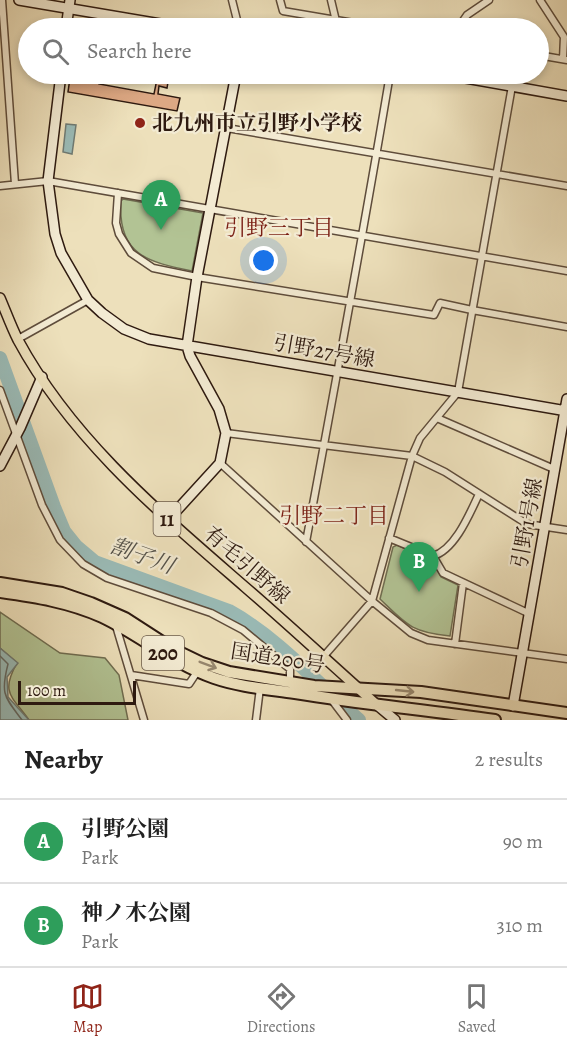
<!DOCTYPE html>
<meta charset="utf-8">
<style>
:root{--surface:#fff;--page:#f6f6f6;--text:#222;--muted:#767676;--line:#e0e0e0;--accent:#8f2418}
body{margin:0;font-family:Alegreya,"Noto Serif JP",serif;background:var(--page);color:var(--text)}
.scale{position:absolute;left:18px;bottom:15px;width:118px;box-sizing:border-box;padding-left:6px;border:3px solid #2e1a10;border-top:0;font-size:16px;line-height:21px;white-space:nowrap;color:#2e1a10;-webkit-text-stroke:4px #f3ebd3;paint-order:stroke}
.you{position:absolute;left:264px;top:261px;width:21px;height:21px;margin:-15px;border:4px solid #fff;border-radius:50%;background:#1a73e8;box-shadow:0 0 0 9px #1a73e833}
.badge{display:grid;place-items:center;width:39px;height:39px;border-radius:50%;background:var(--accent);color:#fff;font-size:20px;font-weight:700}
.pin{position:absolute;translate:-50% -50px;filter:drop-shadow(0 2px 3px #0008)}
.pin::after{content:'';position:absolute;top:32px;width:21px;height:18px;background:inherit;clip-path:polygon(0 0,100% 0,50% 100%)}
.list{margin:0;padding:0;list-style:none}
h2{display:flex;justify-content:space-between;align-items:center;height:78px;margin:0;padding:0 24px;font-size:26px}
h2 small{font-size:20px;font-weight:400;color:var(--muted)}
.list li{display:grid;grid-template-columns:39px 1fr auto;gap:18px;align-items:center;box-sizing:border-box;height:84px;padding:0 24px;border-top:2px solid var(--line)}
.list b{display:block;font-size:22px;white-space:nowrap}
.list p{margin:0;font-size:20px;white-space:nowrap;color:var(--muted)}
.list em{font-size:20px;font-style:normal;color:var(--muted)}
.icon{flex:none;width:33px;height:33px;fill:none;stroke:currentColor;stroke-width:2;stroke-linecap:round;stroke-linejoin:round}
.map{position:relative;flex:none;width:567px;height:720px;overflow:hidden}
.search{position:absolute;background:var(--surface);box-shadow:0 3px 9px #0003;left:18px;right:18px;top:18px;height:66px;display:flex;align-items:center;gap:15px;box-sizing:border-box;padding:0 21px;border-radius:33px;color:var(--muted);font-size:22px}
.sheet{height:246px;background:var(--surface)}
nav{display:flex;justify-content:space-around;align-items:center;box-sizing:border-box;height:84px;border-top:2px solid var(--line);background:var(--surface);font-size:16px;color:var(--muted)}
nav a{display:grid;justify-items:center;gap:3px}
nav .on{color:var(--accent)}
.map>svg:first-child{display:block}
.green{fill:#b2c394;stroke:#706e52;stroke-width:1.5}
.water{fill:#9abbb7;stroke:#6f7b74;stroke-width:1.5}
.lines{fill:none;stroke-linecap:round;stroke-linejoin:round}
.shore{stroke:#646a64;stroke-width:1.5}
.river{stroke:#9abbb7;stroke-width:14}
.building{fill:#dca884;stroke:#2e1a10;stroke-width:1.5}
.street-casing{stroke:#5e4c3b;stroke-width:9}
.secondary-casing{stroke:#2e1a10;stroke-width:12}
.primary-casing{stroke:#2e1a10;stroke-width:12}
.highway-casing{stroke:#2e1a10;stroke-width:14}
.street{stroke:#f3ebd3;stroke-width:6}
.secondary{stroke:#f3ebd3;stroke-width:9}
.primary{stroke:#ede0bb;stroke-width:9}
.highway{stroke:#ede0bb;stroke-width:10}
.oneway{stroke:#97876e}
.poi-dot{fill:#8f2418;stroke:#f3ebd3;stroke-width:2}
.labels{text-anchor:middle;dominant-baseline:central;stroke-width:4.5;stroke-linejoin:round;paint-order:stroke}
.shield{fill:#f3ebd3;stroke:#69594a;stroke-width:1.5}
.shield-label{font-size:20px;font-weight:bold;fill:#2e1a10}
.poi-label{font-size:21px;font-weight:bold;fill:#2e1a10;stroke:#f3ebd3;text-anchor:start}
.street-label{font-size:21px;fill:#2e1a10;stroke:#f3ebd3}
.neighbourhood-label{font-size:22px;fill:#7a1f14;stroke:#f3ebd3}
.water-label{font-size:22px;font-style:italic;fill:#54524a;stroke:#f3ebd3}
</style>
<div class="map">
<svg width="567" height="720" viewBox="0 0 567 720">
<rect width="100%" height="100%" fill="#ede0bb"/>
<filter id="stains"><feTurbulence type="fractalNoise" baseFrequency=".00333" numOctaves="4"/><feColorMatrix values="0 0 0 0 .2 0 0 0 0 .09 0 0 0 0 .02 0 0 0 .5 -.17"/></filter>
<radialGradient id="worn" r=".72"><stop offset=".6" stop-color="#630" stop-opacity="0"/><stop offset="1" stop-color="#630" stop-opacity=".3"/></radialGradient>
<!-- green -->
<path class="green" d="M123 199 203 213 192 271C148 262 117 255 121 201Z
M397 545 427 558 434 563 441 577 458 585 450 636C411 632 407 625 380 599L393 547Z
M0 612 60 653 105 658 119 675 128 720H29C12 696 0 693 17 663L0 648Z"/>
<!-- water -->
<path class="water" d="M66 124 76 125 72 154 63 152Z
M0 648 18 663 7 677 8 697 29 720H0Z"/>
<g class="lines">
<!-- shore -->
<path class="shore" d="M0 656 8 664C0 695 5 697 22 720"/>
<!-- river -->
<path class="river" d="M0 358 54 507 64 531 76 546 95 562 229 611C278 638 317 683 359 720"/>
</g>
<!-- building -->
<path class="building" d="M98 74H101L99 84 154 94 158 74 169 76 167 88 159 86 158 94 180 98 177 111 68 92 70 78 96 83Z
M174 74H218L216 82 174 75Z"/>
<g class="lines">
<!-- street casing -->
<g class="street-casing">
<path id="street" d="M2 0 15 184
M232 0 239 28
M280 0 283 11 383 28
M331 0 336 21 335 28
M540 0 564 37 563 59
M458 28 467 15 489 0
M538 55 567 60
M227 128 567 186
M0 186 48 181 567 271
M118 193 116 223 119 234 131 253 153 268 197 277 434 315 440 303 472 310 567 327
M18 339 88 300
M0 390 42 505 60 540 83 564 107 578 211 613 243 630 290 669V683
M437 418 554 469
M226 433 412 456 445 472 527 524 567 530
M220 463 372 601 411 633 428 640 567 659
M389 538 433 556 443 573 530 614
M306 542C335 386 364 230 390 74
M433 556C455 550 470 513 479 494
M116 626 144 720
M455 644 463 583
M324 656 372 601 412 456 420 438 458 392 512 86
M131 675 189 684 197 672
M331 699 347 720
M256 720 260 688"/>
</g>
<!-- secondary casing -->
<g class="secondary-casing">
<path id="secondary" d="M19 0 184 28
M66 28 70 0
M61 74 48 181 55 234 61 253 88 300 102 313 124 329 149 339 567 411
M443 74 567 96
M0 466 20 428 42 377
M168 520 220 463 226 433 219 409 190 356 187 346 197 277 236 74
M377 705 395 720
M513 706 567 399"/>
</g>
<!-- primary casing -->
<g class="primary-casing">
<path id="primary" d="M0 298C6 312 11 326 18 340 72 440 160 513 245 587 289 625 333 666 377 705"/>
</g>
<!-- highway casing -->
<g class="highway-casing">
<path id="highway" d="M0 583 62 593 91 603 125 618 173 649 202 663 229 672 314 686 421 692 567 713
M0 592C35 597 69 602 102 617 140 635 173 664 214 678 240 687 268 689 295 693 361 704 428 710 495 720"/>
</g>
<!-- street -->
<use href="#street" class="street"/>
<!-- secondary -->
<use href="#secondary" class="secondary"/>
<!-- primary -->
<use href="#primary" class="primary"/>
<!-- highway -->
<use href="#highway" class="highway"/>
</g>
<!-- one-way arrows -->
<defs><path id="oneway-shaft" d="M-6 0H5M1.5-3L5.5 0L1.5 3" fill="none" stroke-width="1.6" stroke-linecap="round" stroke-linejoin="round" transform="scale(1.5)"/></defs>
<g class="oneway">
<use href="#oneway-shaft" transform="translate(208 665) rotate(21)"/>
<use href="#oneway-shaft" transform="translate(405 691) rotate(6)"/>
</g>
<!-- markers -->
<circle class="poi-dot" cx="140" cy="123" r="6"/>
<g class="labels">
<!-- shield labels -->
<g class="shield">
<rect x="153.5" y="502" width="27" height="34" rx="4.5"/>
<rect x="142" y="636" width="42" height="34" rx="4.5"/>
</g>
<g class="shield-label">
<text x="167" y="519">11</text>
<text x="163" y="653">200</text>
</g>
<!-- poi labels -->
<g class="poi-label">
<text x="152" y="123">北九州市立引野小学校</text>
</g>
<!-- street labels -->
<g class="street-label">
<text transform="translate(324 351) rotate(10)">引野27号線</text>
<text transform="translate(527 523) rotate(-80)">引野1号線</text>
<text transform="translate(247 565) rotate(41)">有毛引野線</text>
<text transform="translate(278 658) rotate(9)">国道200号</text>
</g>
<!-- neighbourhood labels -->
<g class="neighbourhood-label">
<text x="279" y="228">引野三丁目</text>
<text x="334" y="516">引野二丁目</text>
</g>
<!-- water labels -->
<g class="water-label">
<text transform="translate(142 556) rotate(20)">割子川</text>
</g>
</g>
<rect width="100%" height="100%" filter="url(#stains)"/>
<rect width="100%" height="100%" fill="url(#worn)"/>
</svg>
<div class="scale">100 m</div>
<div class="you"></div>
<div class="pin badge" style="left:161px;top:230px;background:#2e9e5b">A</div>
<div class="pin badge" style="left:419px;top:592px;background:#2e9e5b">B</div>
<div class="search"><svg class="icon" aria-label="search" viewBox="0 0 24 24"><circle cx="10" cy="10" r="6"/><path d="M15 15l6 6"/></svg>Search here</div>
</div>
<section class="sheet">
<h2>Nearby<small>2 results</small></h2>
<ul class="list">
<li><span class="badge" style="background:#2e9e5b">A</span><div><b>引野公園</b><p>Park</p></div><em>90 m</em></li>
<li><span class="badge" style="background:#2e9e5b">B</span><div><b>神ノ木公園</b><p>Park</p></div><em>310 m</em></li>
</ul>
</section>
<nav>
<a class="on"><svg class="icon" aria-label="map" viewBox="0 0 24 24"><path d="M3 6l6-2 6 2 6-2v14l-6 2-6-2-6 2zM9 4v14M15 6v14"/></svg>Map</a>
<a><svg class="icon" aria-label="directions" viewBox="0 0 24 24"><path d="M12 3l9 9-9 9-9-9zM9 14v-3h6M13 9l2 2-2 2"/></svg>Directions</a>
<a><svg class="icon" aria-label="saved" viewBox="0 0 24 24"><path d="M7 4h10v16l-5-4-5 4z"/></svg>Saved</a>
</nav>
